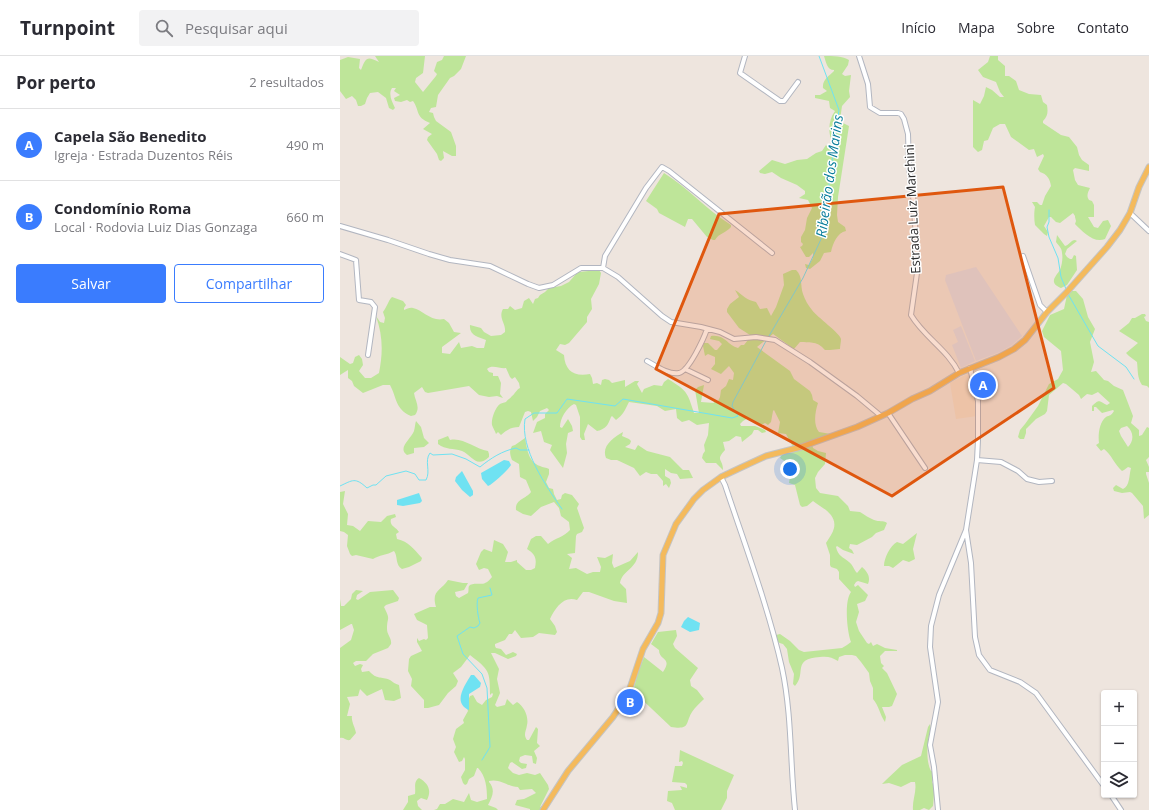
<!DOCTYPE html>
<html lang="pt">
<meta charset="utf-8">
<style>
:root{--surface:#fff;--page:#f2f2f3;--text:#2b2b33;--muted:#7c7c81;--line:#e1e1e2;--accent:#3a7cfe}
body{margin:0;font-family:"Open Sans",sans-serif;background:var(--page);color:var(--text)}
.controls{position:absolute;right:12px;bottom:12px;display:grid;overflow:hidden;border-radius:4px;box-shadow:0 1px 3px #0004}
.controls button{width:36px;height:36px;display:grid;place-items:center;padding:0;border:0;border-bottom:1px solid var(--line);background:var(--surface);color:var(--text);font:20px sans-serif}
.you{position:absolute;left:450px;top:413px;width:14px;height:14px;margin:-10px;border:3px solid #fff;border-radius:50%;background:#1a73e8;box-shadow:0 0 0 6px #1a73e833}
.badge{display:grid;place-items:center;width:26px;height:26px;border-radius:50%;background:var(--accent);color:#fff;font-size:13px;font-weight:700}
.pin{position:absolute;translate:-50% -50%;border:2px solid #fff;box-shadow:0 1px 4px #0006}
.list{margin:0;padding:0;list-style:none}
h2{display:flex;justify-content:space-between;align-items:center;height:52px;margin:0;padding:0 16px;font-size:17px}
h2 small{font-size:13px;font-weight:400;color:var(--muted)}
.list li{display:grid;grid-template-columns:26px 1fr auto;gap:12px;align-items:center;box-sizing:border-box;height:72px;padding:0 16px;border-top:1px solid var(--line)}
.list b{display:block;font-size:15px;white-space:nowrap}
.list p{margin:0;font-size:13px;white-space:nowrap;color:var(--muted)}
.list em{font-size:13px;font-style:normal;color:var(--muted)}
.actions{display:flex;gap:8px;padding:12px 16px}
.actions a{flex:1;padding:9px 0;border:1px solid var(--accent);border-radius:4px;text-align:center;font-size:14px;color:var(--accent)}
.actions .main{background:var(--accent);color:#fff}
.icon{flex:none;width:22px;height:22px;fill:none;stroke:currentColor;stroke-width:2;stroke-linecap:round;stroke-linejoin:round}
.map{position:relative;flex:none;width:809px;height:754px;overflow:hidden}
header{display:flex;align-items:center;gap:24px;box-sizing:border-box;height:56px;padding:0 20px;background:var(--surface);border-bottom:1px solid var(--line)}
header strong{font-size:19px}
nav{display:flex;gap:22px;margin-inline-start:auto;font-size:14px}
.search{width:280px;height:36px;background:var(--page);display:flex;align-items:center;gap:10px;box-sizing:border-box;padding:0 14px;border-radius:4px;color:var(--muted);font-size:15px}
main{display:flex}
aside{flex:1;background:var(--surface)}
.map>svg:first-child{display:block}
.industrial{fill:#dfdee6}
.education{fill:#f0dfcd}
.green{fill:#bee599;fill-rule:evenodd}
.water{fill:#6fe2f2}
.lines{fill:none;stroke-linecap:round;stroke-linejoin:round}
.stream{stroke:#6fe2f2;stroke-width:1}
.minor-casing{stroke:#b2b6c0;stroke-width:6}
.major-casing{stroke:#c4c4c4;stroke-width:7}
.minor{stroke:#fff;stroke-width:4}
.major{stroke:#f4ba5c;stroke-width:5}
.marked{fill:#df570e;fill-opacity:0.2;stroke:#df570e;stroke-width:3;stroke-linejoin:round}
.labels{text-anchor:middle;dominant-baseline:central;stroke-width:3;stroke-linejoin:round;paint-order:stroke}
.street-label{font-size:13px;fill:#2c2c2c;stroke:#fff}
.water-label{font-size:14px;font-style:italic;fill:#0a7e9b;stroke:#fff}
</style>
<header>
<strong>Turnpoint</strong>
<div class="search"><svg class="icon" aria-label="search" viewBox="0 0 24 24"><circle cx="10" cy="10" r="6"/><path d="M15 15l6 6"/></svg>Pesquisar aqui</div>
<nav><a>Início</a><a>Mapa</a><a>Sobre</a><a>Contato</a></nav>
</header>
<main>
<aside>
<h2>Por perto<small>2 resultados</small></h2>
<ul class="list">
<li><span class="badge">A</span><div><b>Capela São Benedito</b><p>Igreja · Estrada Duzentos Réis</p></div><em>490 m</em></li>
<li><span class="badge">B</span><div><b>Condomínio Roma</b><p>Local · Rodovia Luiz Dias Gonzaga</p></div><em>660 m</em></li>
</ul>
<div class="actions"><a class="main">Salvar</a><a>Compartilhar</a></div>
</aside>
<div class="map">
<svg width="809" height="754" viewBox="0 0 809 754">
<rect width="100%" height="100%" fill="#eee5de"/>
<!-- industrial -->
<path class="industrial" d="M636 211 682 280 672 289 660 296 636 305 605 224 606 219Z
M621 270 635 305 621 312 612 289 618 286 613 274Z"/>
<!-- education -->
<path class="education" d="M629 317 634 333 637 360 616 363 610 327Z"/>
<!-- green -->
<path class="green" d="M35 0H85L83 17 76 22 75 26 83 36 96 20 97 18 94 15 97 6 102 4 104 0H126L121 13 114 20 110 22 98 39 96 51 91 52 89 56 93 57 94 61 96 65 111 76 116 90V100H112L103 95 104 102 101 105 99 104 97 98 87 84 88 81 92 78 83 73 90 67C75 61 80 55 73 45L70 46 67 44 61 46 55 45 54 42 60 39 54 35 56 32H52C48 38 52 46 55 52L53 54 49 52 46 42 38 36 30 37 27 42 25 48 21 50H18L16 44 12 40 6 43 0 35V4L8 1 20 3 19 12 21 14C26 1 27 0 39 6Z
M484 0C493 0 503 0 509 4L508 9 502 18 505 20 511 19 509 35 510 41 502 50 500 64 503 67 509 70 498 141 497 159 498 166 505 171 506 175C497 177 493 187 491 196L484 197 480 205 470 213 466 212 465 208 469 209 473 202V197L469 201H466L460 191 462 190 463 188 461 186V181L465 174 467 162 472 152 468 144 459 142 465 138V135L457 129 441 122 432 116 425 118 420 117 419 115 432 104 445 108 457 104 467 103 476 97 482 95 486 89 489 93 495 92C495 88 492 87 491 83 488 74 489 63 495 55L490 52 489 45 475 42V39H480L487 35 483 32C482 24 489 20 494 15V14C487 14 486 6 484 0Z
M650 0H658V4L665 10V20H669L676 25 679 34 689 38 701 39 703 46 707 49C708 56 708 60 703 65V67L721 79 729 81 737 91 739 99 742 104 749 109V115L735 112 733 114 735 124 738 129 750 132C748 136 746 140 749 144L752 145 754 149V161H748L754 171 758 172 763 165 768 164 771 170 765 183C754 188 742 175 735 168L736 165 735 161V160L733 157 720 167 716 166 711 161H709L704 170 708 176 707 180 704 178 695 169C694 163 694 156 695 151L692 146H697L700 149H702L705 140 711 130C710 123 707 118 700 116L698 113 704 100 703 98 697 101 694 93 689 94 671 81 665 68H660L653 72 648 84 644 85 642 94 638 96 633 91V44L640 48 644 40 646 31 652 34 660 41H664L660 36 656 26 643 21 638 14 648 6Z
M324 117C348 132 367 154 391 169V171C386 177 379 177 375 184H373L367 181 352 163H348L345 171 319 157 317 153 306 145Z
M717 179 725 190C729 189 731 184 735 184L737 185 727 193 725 198 727 201 730 203H732L734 199 736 200 737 214 727 229 721 232C708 227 716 220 720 214 722 209 723 202 722 197 722 192 719 190 716 186Z
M258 214H259L261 217 259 228 251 243 252 253 247 261V266L229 287 225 289 220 288 216 294 224 299C225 315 234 321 250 318L252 322 253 328 257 327 261 329 262 324 265 323 269 324 272 327 285 324V331L295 325H299L297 328 302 337 304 333 314 329 322 330 324 326 328 323C347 335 347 335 354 357H359L355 334 358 331 364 329 361 346 374 347 373 343 378 345 380 341 381 334 386 330 389 323 393 324 394 317 389 310 381 318 371 313 375 308V301L368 298 365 300 363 290 364 287H368L375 294H377L382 288 379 285 370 283 371 280C385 278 387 289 398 292L401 289H404L408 284 410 279 399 272 387 256V253L390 248 399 241 395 234C403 239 406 244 416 246L420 253 427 252 431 260 436 251 444 229 443 218 452 214H456C463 220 460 230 463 238 465 244 468 249 472 254 477 261 500 277 501 283 501 286 500 290 500 293L490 294H485C477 285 472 287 460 286L454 293 433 278 417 291 450 315 454 323 470 335 472 339 473 344 478 347C475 356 473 369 479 376L491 378 472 388 473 392 478 395 486 397 485 408 478 416 475 422 476 432 480 437 498 440 508 450 510 455 520 456C525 459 529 462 534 464 539 466 543 464 547 467L544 474 536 477 532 481 517 489 510 488 509 492 512 494 514 498 503 494 497 490 496 491C498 500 503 501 509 506 513 509 514 514 517 517L522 511C527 515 531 521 528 528L518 525 516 526 514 529 515 531 518 529 528 539 525 545 517 548 519 556 516 566 519 575 527 587 529 588 531 586 533 590 537 588 545 592 557 594V595H545L540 600 541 607 544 610 542 612 547 617 557 638 552 650 549 651H542L546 661 545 666C540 659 539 650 533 643V632L530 625 529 617 521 606 516 600 512 599H505L499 601 498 605C492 601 487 600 480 601 451 603 467 617 455 630L453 628 454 618 449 606 447 593 443 588C438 587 437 585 435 581L436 579 440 578 450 585 459 594 464 596 502 592 507 589 511 586C507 576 504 545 511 536L499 523V516L497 513 491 511 490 509V499L486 487C489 482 493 477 494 472 497 458 482 452 473 445L467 450 462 451 460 449 455 429 449 427 450 420 441 412 446 406 440 402 442 398 452 396 453 391 446 378 438 377 440 366 434 354 433 355 431 366 428 369 425 367 421 369 414 367 408 362 403 365 400 368 401 370H415L425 374 426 376 422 377 418 374H414L412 378 402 386 401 381 396 380 389 385 383 386 385 394C375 405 383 402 383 414L376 407H366L362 402 363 398 365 395 364 389 368 379 369 367 357 369 349 364 342 366 337 362 336 353 325 355 317 350 289 346C285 354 283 359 276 364L272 360 271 361C268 369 266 373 257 375L248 368 244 378 245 384H242L240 381V361L236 349 234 348C226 352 220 363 220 371L222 372 228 363 232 370 233 375 228 377 226 388 227 397 223 412 210 394 212 389 204 386 201 375 193 377 197 366 205 362V358L209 354 207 352 200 355 197 361 193 365 191 356 188 355 185 356 179 371C171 371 167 374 161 379L158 376 156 378C155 375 153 372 152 369 151 363 155 352 160 348 161 347 164 347 166 346 168 343 170 343 172 340 175 338 176 334 180 332L179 327 175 321 172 323 170 321 166 312C160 313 152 308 147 313L149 316 153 317V320H158L161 327 160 338 163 342 157 340 149 341 139 339 129 330 88 337 85 336 82 331 74 337C75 345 81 351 75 359L71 360C55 353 57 342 50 329H43L23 337 14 330 12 325 8 322V314L0 319V301L10 308 13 307 15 301 19 299 22 303 23 309 19 315 25 322H31L39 317C43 297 43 280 36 260L40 266 44 267 45 262 43 256C47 251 48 245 52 241L63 245 66 249 64 252V254C67 253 70 251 73 252 83 254 91 266 104 263L109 267 114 276 121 277 102 291V297L110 298 119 286 121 292 132 290 137 292H144L146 284C139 281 129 280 130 269L141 272 144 276 151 280 161 279 165 276C166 267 158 262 163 253H168L170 250 175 254 182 252 184 245 189 242 193 248 195 243 198 242 200 239 205 236 209 232 221 230 229 226 236 218 239 216Z
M730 235H736L743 243 748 261 755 273 750 286 754 306 751 316 756 315 764 324 768 325 774 330 783 334 793 360 791 367 799 374V380L802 379 807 371 809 372V401L806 404 809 411V416H806V418L809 427V459L804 463 803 450 792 437 790 436 782 437 774 435 773 432 776 429 783 433C790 430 789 419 791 412L788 411 784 414 782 415C775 409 771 398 764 393L761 395 756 389 759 387C758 380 759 366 766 361 770 359 771 360 774 355L773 354 762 357 756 351H754V355H752V350C760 343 758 345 767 349L770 347 758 336 752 339 747 338 741 343 739 339 726 328 723 327 709 339 707 355 705 358 696 363 686 373V377L684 383H680L678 381 680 374 685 368 698 350 709 328 718 323 723 314 721 295 704 281 702 275 710 259 724 253 727 239ZM787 370C794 376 794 385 788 391L781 380 779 375 781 372Z
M802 258H805L806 260 804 261 806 265 809 266V332L807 330 802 329C797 322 798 314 797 306L789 300 786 297 798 287 779 275 789 267 792 262H795Z
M76 365 81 371 84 382 89 387 84 391 74 392V397L67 399C57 392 71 383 74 375 75 371 75 368 76 365Z
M283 376 282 380 289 383 291 385 290 388 285 391 295 394 298 389 307 395 330 401 343 414H349L353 422 340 423 337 418 331 417 325 413V420L330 423 331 427 329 432 326 428 323 430V425L317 418H311L306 416 300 420 294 412 277 404H271L266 402C261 390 274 381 283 376Z
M108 380 110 384C123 381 135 393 148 395L149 398V401C136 413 132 399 122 395 113 392 106 394 98 388V384Z
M185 382C187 392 188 406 200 410 203 412 206 411 209 413V418L206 426 209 432 213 433 214 438 217 444 221 443 222 439 225 437 232 439 239 448 237 452 244 472 242 476 237 478 236 480 235 497 227 498 232 502 229 513 236 512 247 518 253 516H260L261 511 257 501 265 502 273 498 272 507 274 512 290 505 298 496C298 513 282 514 280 527L286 533 287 547 274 545 249 536H243L237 544C224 539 215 552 210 563L215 570 217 576 215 579 199 577 193 581 181 582 175 574 172 578H169L165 584 155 588V590L156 592 161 593 166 599 173 596 177 598 176 600 168 603 155 597H151L159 613 157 623 160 637 155 649 157 651 165 649 167 643 173 649 177 646C184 650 189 661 187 669 186 676 183 678 187 684H189L196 671 198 673 197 687 200 690 194 695 197 702 196 708 193 707 192 700 185 699 180 701 179 705 181 707 187 708 186 712 182 713 172 706 170 707 168 712 173 717 179 719 187 717 195 719 200 717 208 729 209 733 200 751 204 749V754H190V753L175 749 177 744 184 743 196 737 192 733 180 734 178 731C168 731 160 722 149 725V726C156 734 152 741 148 749L156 752 158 754H94L97 753 100 748H105L113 743 124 746 129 737 131 744 137 746 147 743C147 732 146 720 138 712H137L134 720 129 723 127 728 125 729 123 727 121 721 125 714V703L124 701 122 705 119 706 114 696 116 691 113 683 116 673 124 667 123 664 128 655 126 649 130 640 133 639 137 646 142 649 146 644 152 641 153 638 152 637 150 639C150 614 149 614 130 599L121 611 113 617 118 625 116 630 108 637 99 649 88 652H84V644L71 630 72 623 68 615 69 603 71 600 82 595 77 586V582L79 585 84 583 86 584 88 582 87 569 77 564 74 558 90 551H96C91 534 101 535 108 524L123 527H128L124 534 115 536 116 540 119 542 128 537C129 534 128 532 129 530 132 526 142 529 145 527 148 526 150 523 152 521L148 513 144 512 139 514 136 508 141 496 144 493 152 496 154 484 163 488 168 496 165 506H171L177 504V506L186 514H191L195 512C197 502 195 498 187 493L191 483 196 480H201L208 488C215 482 224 481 230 474L229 466 221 460 219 452 214 446 201 451 191 460 183 458 176 454C175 443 186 443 191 436L186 424 180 421 179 408 172 404C170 399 169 395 172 390L175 389Z
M5 435 3 448 8 458 7 469 13 470 20 475 28 465 41 466 47 460 55 458 56 461 51 463C49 470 56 471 59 476L56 478 57 483C69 486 73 492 82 502L81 505 69 511 62 513C55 509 58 500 54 495 47 499 39 499 33 503L16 499 12 500 10 498 7 490 8 479 4 476 0 475V436Z
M577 477 573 493 575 503 569 506 563 504 553 512 549 510H544C544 502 550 490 557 486L563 488Z
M16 534 23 535 17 539 16 543 18 544 30 536 53 534 59 542 58 545 46 549 44 551C51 565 47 560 47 573 47 579 52 582 51 588L48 592 33 598 26 605H16L13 607 15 610 20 608 23 609 21 613 22 616 29 615C37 624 41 620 50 624 53 626 55 628 59 629L61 642 54 645 45 644 42 633 27 640 20 633 18 640 7 641 10 648 7 660H12C11 665 15 671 16 677L10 684C6 685 4 681 0 682V592L11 584 14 574 12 568H11L0 574V543L1 550H4L11 543 12 538Z
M336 574 337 580 333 588 335 592 358 612 350 624 351 630 357 634 364 643C360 647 355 651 352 656 345 667 351 674 331 671L293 635 298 617 304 601 323 616C333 601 319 605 319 594L311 588 318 576Z
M590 668C591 672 590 676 589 680 587 691 586 705 591 715L595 716 596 719H598L593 723 592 726 593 728 595 727 593 750 589 754 584 752 580 754H573C572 744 577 736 575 726H571L561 731 549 727 542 728 546 724 562 709 581 700 588 671Z
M340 694 394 719 387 735V742L381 754H335L332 747 327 745 328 735 342 734 340 730 347 732V729L345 727 332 726 335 710H342L343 707 342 705 339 706Z
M79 722C88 727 92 734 87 744L81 742 77 745 78 750 82 754H63L68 746V740L75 738C76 732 73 726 79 722Z"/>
<!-- water -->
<path class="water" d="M164 404 169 405 171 409C168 414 153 428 148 430L142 423 141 417Z
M122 415 133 435V439L130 441 122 434 115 425 116 421Z
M79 437 82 445 80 447 63 450 57 449V444Z
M348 561 360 567 359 574 350 576 341 571 344 565Z
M131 619H134L141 627 140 631 129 638V654C112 647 125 629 131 619Z"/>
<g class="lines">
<!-- stream -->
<path class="stream" d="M709 154V166L707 171 709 181 718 202 721 221 726 233
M728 238 758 290 786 311 794 323
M429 280 463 222 482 181 499 54 479 0
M0 430C13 424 15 421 27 432L33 429H36L46 420 66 415 75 418 79 424H86C91 415 84 405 90 397L93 399 112 398 126 403 140 411C151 402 162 395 176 392L180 394H189
M222 453C206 430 180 393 185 363L194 357H217L227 343 275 350 283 343 392 362 398 360 392 350 393 346 426 285
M142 704 150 691 147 632 142 618 123 598 117 580 130 571 134 572 138 570 140 567C138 562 136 547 138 542L152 539 150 532"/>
<!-- minor casing -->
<g class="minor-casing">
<path id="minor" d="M405 0 400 17 440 45H444L458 26
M519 0 528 28 530 51 540 57H558L561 58 564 63 568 78 569 111 573 139 578 210 571 259C584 281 608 294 619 317
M790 157 809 175
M0 170 48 184 89 198 110 204 150 210 188 228 199 232 213 229 241 212H263L278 221 322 260 331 266 361 271 380 276 394 283 416 281 435 284 470 306 517 340 541 360
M0 198 16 204 19 244 31 246 35 251 28 299
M683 200 700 249 707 256
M263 212 265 200 306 132 322 111 329 115 432 197
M307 305C316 310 329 319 339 317 349 315 364 282 367 273
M630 312 638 345V384L637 404 626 474 631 507 635 581 639 599 650 614 680 626 696 637 764 730
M345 313 368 324
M548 357 585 412
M637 404 661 406 678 415 687 423 699 426 712 425
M381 421 385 429C405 489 428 550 442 612 452 659 450 707 455 754
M771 739 781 754
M598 754 594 711 590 689 598 646 590 591 591 570 599 539 626 474"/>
</g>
<!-- major casing -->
<g class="major-casing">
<path id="major" d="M203 754 228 715 273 661 288 638 303 593 318 567 321 557 323 499 336 468 354 443 363 434 381 421 400 412 426 400 461 391 517 371 548 357 572 343 590 335 619 317 659 301 674 293 685 284 707 256 726 237 767 191 780 174 790 157 799 131 809 111"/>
</g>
<!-- minor -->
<use href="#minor" class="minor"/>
<!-- major -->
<use href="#major" class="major"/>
</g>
<!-- marked area -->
<path class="marked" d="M663 131 714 332 552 440 316 313 379 158Z"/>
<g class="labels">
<!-- street labels -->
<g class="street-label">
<text transform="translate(572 153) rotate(-93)">Estrada Luiz Marchini</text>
</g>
<!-- water labels -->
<g class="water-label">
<text transform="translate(489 120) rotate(-82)">Ribeirão dos Marins</text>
</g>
</g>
</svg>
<div class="controls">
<button>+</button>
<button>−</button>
<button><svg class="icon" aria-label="layers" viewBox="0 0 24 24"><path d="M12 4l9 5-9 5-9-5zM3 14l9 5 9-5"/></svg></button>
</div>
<div class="you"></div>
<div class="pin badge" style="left:643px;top:329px">A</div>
<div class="pin badge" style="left:290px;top:646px">B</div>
</div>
</main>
